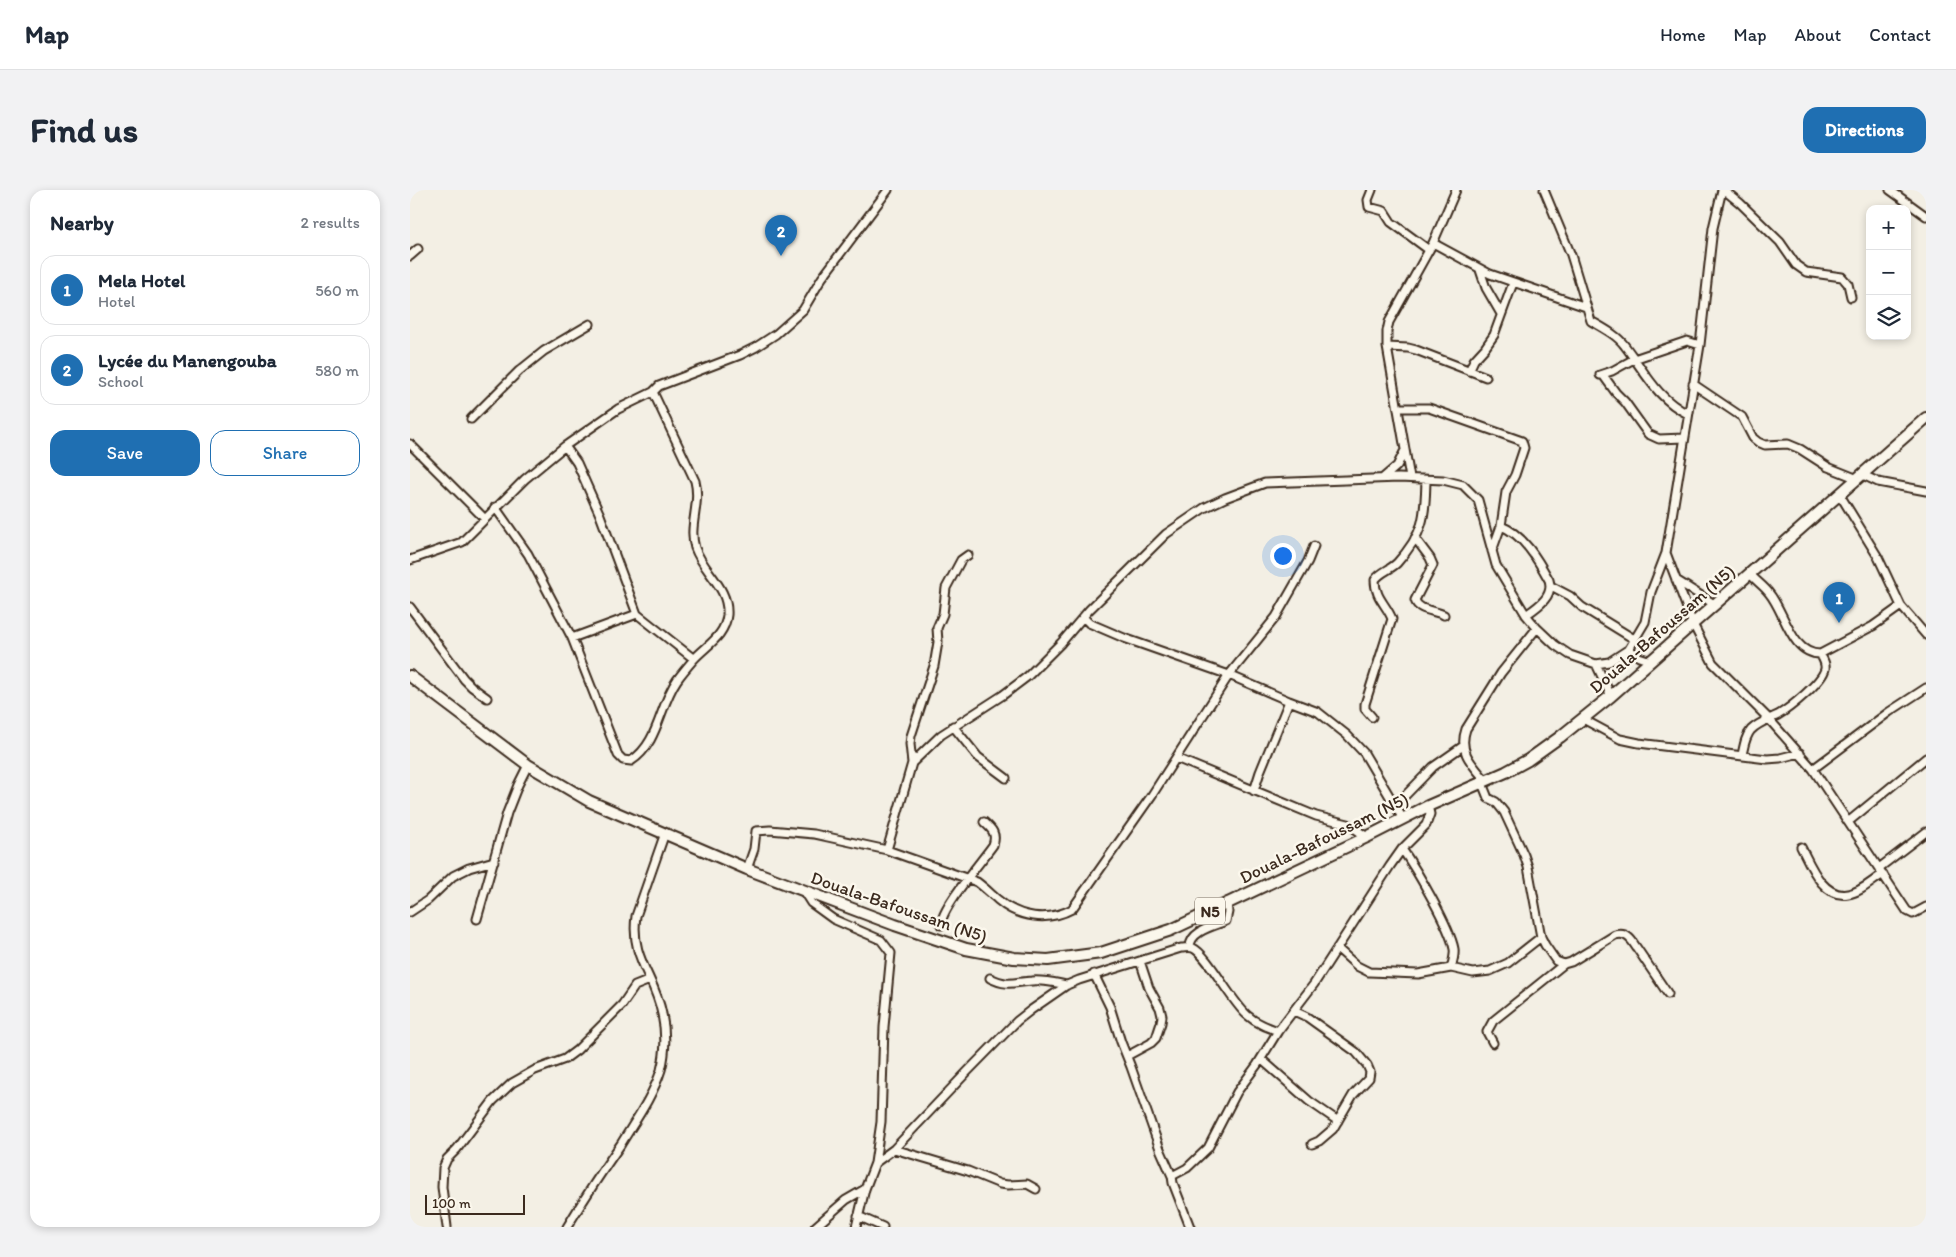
<!DOCTYPE html>
<meta charset="utf-8">
<style>
:root{--surface:#fff;--page:#f2f2f3;--text:#1f2937;--muted:#747a83;--line:#e0e1e3;--accent:#1f6fb2}
body{margin:0;font-family:Itim,sans-serif;background:var(--page);color:var(--text)}
.controls{position:absolute;right:15px;top:15px;display:grid;overflow:hidden;border-radius:10px;box-shadow:0 2px 8px #0003}
.controls button{width:45px;height:45px;display:grid;place-items:center;padding:0;border:0;border-bottom:1px solid var(--line);background:var(--surface);color:var(--text);font:25px sans-serif}
.scale{position:absolute;left:15px;bottom:12px;width:100px;box-sizing:border-box;padding-left:5px;border:2px solid #3b2a1e;border-top:0;font-size:14px;line-height:18px;white-space:nowrap;color:#3b2a1e;-webkit-text-stroke:4px #fbf7ec;paint-order:stroke}
.you{position:absolute;left:872px;top:365px;width:18px;height:18px;margin:-12px;border:4px solid #fff;border-radius:50%;background:#1a73e8;box-shadow:0 0 0 8px #1a73e833}
.badge{display:grid;place-items:center;width:32px;height:32px;border-radius:50%;background:var(--accent);color:#fff;font-size:16px;font-weight:700}
.pin{position:absolute;translate:-50% -41px;filter:drop-shadow(0 1px 2px #0008)}
.pin::after{content:'';position:absolute;top:26px;width:18px;height:15px;background:inherit;clip-path:polygon(0 0,100% 0,50% 100%)}
.list{margin:0;padding:0;list-style:none}
h2{display:flex;justify-content:space-between;align-items:center;height:65px;margin:0;padding:0 20px;font-size:21px}
h2 small{font-size:16px;font-weight:400;color:var(--muted)}
.list li{display:grid;grid-template-columns:32px 1fr auto;gap:15px;align-items:center;box-sizing:border-box;height:70px;margin:0 10px 10px;padding:0 10px;border:1px solid var(--line);border-radius:15px}
.list b{display:block;font-size:19px;white-space:nowrap}
.list p{margin:0;font-size:16px;white-space:nowrap;color:var(--muted)}
.list em{font-size:16px;font-style:normal;color:var(--muted)}
.actions{display:flex;gap:10px;padding:15px 20px}
.actions a{flex:1;padding:11px 0;border:1px solid var(--accent);border-radius:15px;text-align:center;font-size:18px;color:var(--accent)}
.actions .main{background:var(--accent);color:#fff}
.icon{flex:none;width:28px;height:28px;fill:none;stroke:currentColor;stroke-width:2;stroke-linecap:round;stroke-linejoin:round}
.map{position:relative;flex:none;width:1516px;height:1037px;overflow:hidden;border-radius:15px}
header{display:flex;align-items:center;gap:30px;box-sizing:border-box;height:70px;padding:0 25px;background:var(--surface);border-bottom:1px solid var(--line)}
header strong{font-size:24px}
nav{display:flex;gap:28px;margin-inline-start:auto;font-size:18px}
.intro{display:flex;align-items:center;justify-content:space-between;box-sizing:border-box;height:120px;padding:0 30px}
h1{margin:0;font-size:35px}
.button{padding:12px 22px;border-radius:15px;background:var(--accent);color:#fff;font-size:18px;font-weight:700}
main{display:flex;gap:30px;padding:0 30px}
aside{flex:1;background:var(--surface);border-radius:15px;box-shadow:0 2px 8px #0003}
.map>svg:first-child{display:block}
.lines{fill:none;stroke-linecap:round;stroke-linejoin:round}
.minor-casing{stroke:#3b2a1e;stroke-width:11}
.highway-casing{stroke:#3b2a1e;stroke-width:14}
.minor{stroke:#fbf7ec;stroke-width:7}
.highway{stroke:#fbf7ec;stroke-width:10}
.labels{text-anchor:middle;dominant-baseline:central;stroke-width:5;stroke-linejoin:round;paint-order:stroke}
.shield{fill:#fbf7ec;stroke:#75685c;stroke-width:1}
.shield-label{font-size:16px;font-weight:bold;fill:#3b2a1e}
.street-label{font-size:18px;fill:#3b2a1e;stroke:#fbf7ec}
</style>
<header>
<strong>Map</strong>
<nav><a>Home</a><a>Map</a><a>About</a><a>Contact</a></nav>
</header>
<div class="intro"><h1>Find us</h1><a class="button">Directions</a></div>
<main>
<aside>
<h2>Nearby<small>2 results</small></h2>
<ul class="list">
<li><span class="badge">1</span><div><b>Mela Hotel</b><p>Hotel</p></div><em>560 m</em></li>
<li><span class="badge">2</span><div><b>Lycée du Manengouba</b><p>School</p></div><em>580 m</em></li>
</ul>
<div class="actions"><a class="main">Save</a><a>Share</a></div>
</aside>
<div class="map">
<svg width="1516" height="1037" viewBox="0 0 1516 1037">
<rect width="100%" height="100%" fill="#f3efe4"/>
<filter id="ink" filterUnits="userSpaceOnUse"><feTurbulence type="fractalNoise" baseFrequency=".02" numOctaves="2"/><feDisplacementMap in="SourceGraphic" scale="10" xChannelSelector="R" yChannelSelector="G"/><feConvolveMatrix kernelMatrix="1 2 1 2 8 2 1 2 1" color-interpolation-filters="sRGB"/></filter>
<g filter="url(#ink)">
<g class="lines">
<!-- minor casing -->
<g class="minor-casing">
<path id="minor" d="M962 0 958 10 959 17 974 21 981 32 1019 60
M1046 0 1023 53 1080 84 1176 117
M1134 0 1161 65 1181 131C1193 138 1207 145 1215 156 1235 182 1247 209 1278 224
M1312 0 1303 38 1290 155 1256 363 1283 434 1303 473 1358 528 1403 579 1497 721 1503 724 1516 717
M1314 0 1330 13 1370 52 1386 75 1396 82 1432 87 1438 94 1441 107
M1480 0 1516 26
M0 66 8 59
M1070 80 1076 98 1091 124
M977 157 998 158 1006 160 1076 187
M1059 181 1064 170 1075 158 1084 145 1103 93
M1190 185 1202 181 1224 169 1277 151 1290 155
M1193 185 1206 203 1215 212 1238 244 1249 249 1274 248
M1283 194 1332 227 1343 248 1348 252 1355 255 1378 254 1390 259 1418 277 1448 289
M988 218H1019L1112 251 1114 258 1105 285 1096 302 1091 336 1082 361
M61 229 109 181 134 161 180 134
M0 254 75 329
M155 256 167 273 190 325 227 424 284 469
M1453 285 1468 292 1516 301
M973 288 987 276 994 262
M1000 288 977 157V141L979 132 1023 53
M1430 305 1468 367 1491 416 1516 445
M85 317 118 364 162 448 208 565 213 570 221 571C249 553 249 516 267 490 272 483 278 476 284 469 297 455 315 446 317 425 319 397 294 383 285 358 278 336 291 314 285 291L243 202
M1091 336C1113 344 1128 370 1139 390 1144 406 1129 416 1116 425
M1005 348 1020 368 1023 375 1005 410C1008 421 1024 420 1034 425
M0 370 52 352 115 289 155 256 208 219 243 202 249 196 330 165 346 157 366 144 393 120 412 88 478 0
M1340 384C1346 391 1354 396 1359 403 1375 422 1381 464 1410 464L1463 436 1491 416
M1266 390 1304 414
M1141 396 1160 406 1172 417 1224 449
M0 417 54 489 62 497 77 508
M673 427 679 433 714 448 819 485 879 511 908 522 937 545 954 563 993 629
M162 448 227 424
M1219 459 1229 467 1241 471
M1186 474 1201 506
M962 527 955 519V514L982 429C977 415 965 408 965 390 970 382 980 380 987 373 1014 343 1015 328 1016 290
M1173 529 1210 549 1229 553 1357 569 1370 568 1390 563
M543 536 568 567 596 588
M1332 565C1334 556 1335 547 1341 540 1349 532 1358 530 1368 525 1380 518 1412 492 1415 479 1416 473 1413 469 1410 464
M766 568 906 626 938 634 957 647
M502 573 531 545 593 505 618 486 651 453 679 420 756 344 794 318 815 308 855 293 989 288 1033 290 1053 295 1068 310 1086 375 1116 425 1127 438 1145 455 1160 465 1186 474 1199 472 1219 459 1235 432 1241 402 1256 363
M1403 579 1479 522 1516 498
M1076 591C1062 574 1048 562 1056 539L1091 483 1127 438
M1072 593 1078 608 1086 612 1094 622 1114 665 1118 677 1131 747 1135 755 1146 771 1154 774 1161 772 1205 745C1213 743 1217 745 1222 751L1258 804
M844 601 850 582 879 511
M985 616 1023 577 1053 556
M1438 632 1516 568
M1391 657C1400 674 1413 709 1438 704 1451 702 1462 691 1473 684
M992 659C1006 679 1040 737 1044 759 1045 765 1043 771 1041 778
M477 660 502 573 500 554 501 546 524 476 528 452 527 438 533 424 536 398 551 370 558 365
M1469 678 1516 642
M337 679 344 659 346 641 360 640 404 644 477 660 567 692C575 698 581 704 588 710 609 728 638 732 662 719L742 605 819 485 866 427 898 371 904 356
M394 702 401 713 423 729 471 750 481 763 474 837 471 932 465 973 455 999 446 1037
M0 722 18 710 43 686 59 678 84 671
M67 729 97 623 108 595 118 575
M531 735C531 718 571 672 583 655 587 644 582 639 574 632
M780 757C780 741 804 736 816 731L818 722 817 712
M927 758 947 776 959 782 1008 784 1041 778 1063 783 1080 781 1098 773 1131 747
M684 784 700 817 711 852 721 877 750 959 762 986
M580 788C598 797 604 792 622 791 634 790 646 793 657 795
M884 821 897 827 946 862 957 875 960 882 959 888 943 905 923 939 909 951 902 954
M1083 853 1077 842 1083 831 1154 774
M717 866 741 853 746 848 751 833 752 826 750 818 739 798 730 771
M851 869 899 911 928 931
M484 959 558 981 590 994 598 995 617 994 626 999
M465 973 484 959 557 882 607 831 621 820 657 795 669 790 771 758C775 758 779 757 783 758 798 765 820 810 837 825 846 833 857 837 868 841
M448 1026 473 1037
M37 1037 32 997 33 978 37 969 47 959 83 911 102 893 125 880 155 869 167 860 212 815 225 796 240 790
M157 1037C174 1009 192 981 211 954 225 931 243 906 251 880 256 861 256 843 252 824 245 786 220 769 226 726L255 643
M405 1037 436 1010 455 999
M780 1037 763 993 762 986 777 978 798 958 827 902 847 875 868 841 904 794 980 676 992 659 1016 635 1020 624 1018 616"/>
</g>
<!-- highway casing -->
<g class="highway-casing">
<path id="highway" d="M0 486 118 575 179 611 337 679 485 735 556 759 604 768 638 770 691 763 761 740 957 647 1018 616 1096 582 1118 570 1150 547 1201 506 1516 228"/>
</g>
<!-- minor -->
<use href="#minor" class="minor"/>
<!-- highway -->
<use href="#highway" class="highway"/>
</g>
</g>
<g class="labels">
<!-- shield labels -->
<rect class="shield" x="785" y="707.5" width="30" height="27" rx="4"/>
<g class="shield-label">
<text x="800" y="721">N5</text>
</g>
<!-- street labels -->
<g class="street-label">
<text transform="translate(1252 439) rotate(-41)">Douala-Bafoussam (N5)</text>
<text transform="translate(914 648) rotate(-26)">Douala-Bafoussam (N5)</text>
<text transform="translate(489 717) rotate(19)">Douala-Bafoussam (N5)</text>
</g>
</g>
</svg>
<div class="controls">
<button>+</button>
<button>−</button>
<button><svg class="icon" aria-label="layers" viewBox="0 0 24 24"><path d="M12 4l9 5-9 5-9-5zM3 14l9 5 9-5"/></svg></button>
</div>
<div class="scale">100 m</div>
<div class="you"></div>
<div class="pin badge" style="left:1429px;top:433px">1</div>
<div class="pin badge" style="left:371px;top:66px">2</div>
</div>
</main>
